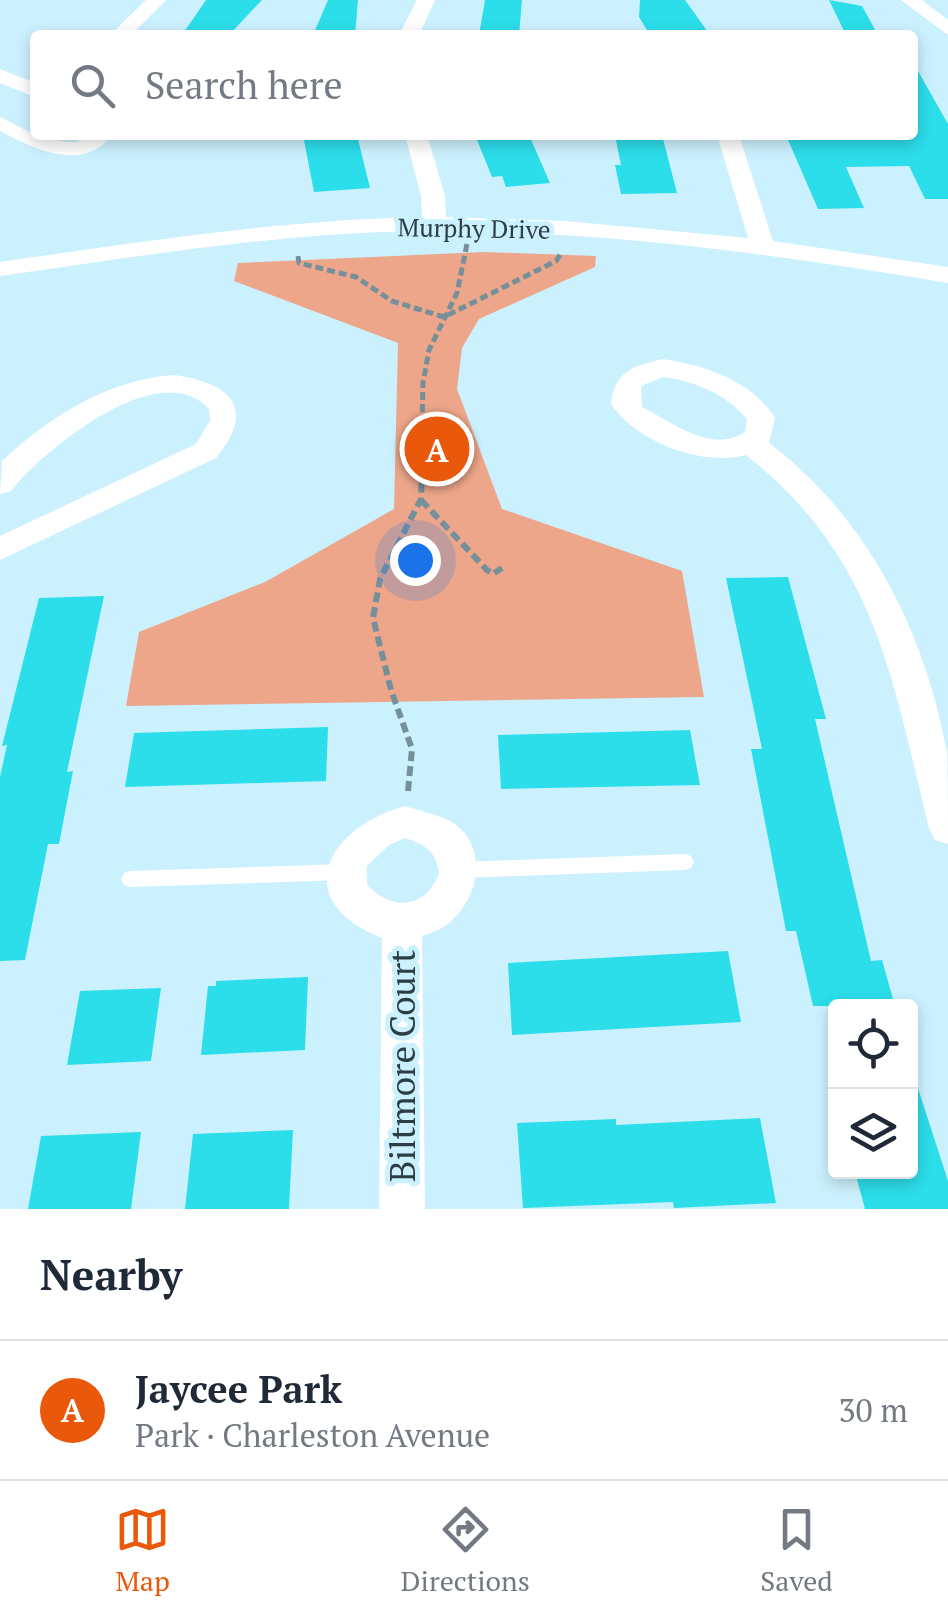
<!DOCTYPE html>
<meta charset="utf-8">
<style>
:root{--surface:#fff;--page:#f6f6f7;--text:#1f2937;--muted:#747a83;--line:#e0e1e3;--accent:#ea580c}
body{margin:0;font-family:"PT Serif",serif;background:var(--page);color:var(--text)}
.controls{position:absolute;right:30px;bottom:30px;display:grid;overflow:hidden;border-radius:10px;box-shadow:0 5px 15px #0003}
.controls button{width:90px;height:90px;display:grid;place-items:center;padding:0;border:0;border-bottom:2px solid var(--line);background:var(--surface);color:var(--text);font:50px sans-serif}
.you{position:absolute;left:415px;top:560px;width:35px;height:35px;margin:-25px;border:8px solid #fff;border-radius:50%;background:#1a73e8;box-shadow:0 0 0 15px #1a73e833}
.badge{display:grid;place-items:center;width:65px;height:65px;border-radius:50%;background:var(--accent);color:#fff;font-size:32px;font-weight:700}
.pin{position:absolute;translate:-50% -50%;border:5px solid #fff;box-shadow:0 2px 10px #0006}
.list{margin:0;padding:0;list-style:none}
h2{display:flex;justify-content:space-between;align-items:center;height:130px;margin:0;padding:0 40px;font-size:42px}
h2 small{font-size:32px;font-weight:400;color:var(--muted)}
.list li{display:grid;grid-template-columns:65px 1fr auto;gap:30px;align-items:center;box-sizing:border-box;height:140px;padding:0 40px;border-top:2px solid var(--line)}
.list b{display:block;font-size:38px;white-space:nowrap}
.list p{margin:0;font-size:32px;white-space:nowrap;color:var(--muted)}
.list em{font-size:32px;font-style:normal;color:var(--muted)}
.icon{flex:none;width:55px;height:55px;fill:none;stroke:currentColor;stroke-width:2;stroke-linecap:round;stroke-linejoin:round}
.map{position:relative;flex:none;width:948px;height:1209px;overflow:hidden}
.search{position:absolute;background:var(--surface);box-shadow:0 5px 15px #0003;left:30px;right:30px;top:30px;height:110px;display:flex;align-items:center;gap:25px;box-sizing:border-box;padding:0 35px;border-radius:10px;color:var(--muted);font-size:38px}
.sheet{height:270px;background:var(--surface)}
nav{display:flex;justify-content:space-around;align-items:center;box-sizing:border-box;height:140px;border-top:2px solid var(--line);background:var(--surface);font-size:28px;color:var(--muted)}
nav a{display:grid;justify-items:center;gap:5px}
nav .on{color:var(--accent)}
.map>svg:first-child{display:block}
.green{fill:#eda68a}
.building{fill:#2cddea}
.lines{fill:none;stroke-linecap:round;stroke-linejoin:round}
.path-far1{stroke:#76909a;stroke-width:5;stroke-dasharray:8 4;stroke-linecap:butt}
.path{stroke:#76909a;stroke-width:6;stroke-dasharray:10 5;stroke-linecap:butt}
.lane{fill:#fff;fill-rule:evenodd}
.street{fill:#fff;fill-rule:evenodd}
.labels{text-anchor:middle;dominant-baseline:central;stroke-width:10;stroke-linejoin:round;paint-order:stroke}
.far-street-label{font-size:25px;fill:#2c3e45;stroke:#ccf1fe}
.near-street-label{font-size:35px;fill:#2c3e45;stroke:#ccf1fe}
</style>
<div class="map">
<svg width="948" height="1209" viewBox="0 0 948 1209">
<rect width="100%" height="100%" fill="#ccf1fe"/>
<!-- green -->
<path class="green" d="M484 252 596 256 595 267 479 319 462 348 457 389 502 509 682 571 704 697 126 706 139 632 265 582 394 509 398 343 234 281 238 263Z"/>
<!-- building -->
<path class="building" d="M206 0H262L229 35H182Z
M328 0H358L355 35H313Z
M485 0H522L519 35H479Z
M640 0H685L708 32 650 35 639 17Z
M829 0 862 6 878 35H846Z
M913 62 948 124V199H925L909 166 846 167 864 208 818 209 788 140 913 135Z
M303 135H357L370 188 314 192Z
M475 135H529L550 183 506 187 502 176 492 177Z
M662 135 677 193 621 194 615 165H621L615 136Z
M788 577 826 719H815L871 961 882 960 895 1006H813L796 931H786L751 749H762L726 578Z
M104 596 67 772 73 771 59 844H48L25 960 0 961V777L7 745 2 746 39 598Z
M328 727 326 781 125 787 134 733Z
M690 730 700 785 501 789 498 735Z
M728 951 741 1022 512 1035 508 963Z
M308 977 305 1050 201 1055 208 986H216V981Z
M161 988 151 1061 67 1065 80 991Z
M916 1082 948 1181V1209H865L855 1172H910V1083Z
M760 1118 776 1203 674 1208 673 1202 523 1208 517 1123 616 1119V1125Z
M293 1130 289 1209H185L193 1134Z
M141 1132 131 1209H28L41 1136Z"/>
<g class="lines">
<!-- path-far1 -->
<path class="path-far1" d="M298 256 299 263 356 277 392 301 444 317 556 261 562 252
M421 472 423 383 429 350 457 293 467 244"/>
<!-- path -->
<path class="path" d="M421 500 487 570 493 574 502 568
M408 791 412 749 391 690 373 618 380 579 421 499 422 470"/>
<!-- lane -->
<path class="lane" d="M685 854 691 856 694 862 691 868 685 870 460 878 454 876 451 870 454 864 460 862Z
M347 864 353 866 356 872 353 878 347 880 130 887 124 885 121 879 124 873 130 871Z"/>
<!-- street -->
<path class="street" d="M146 0H166L131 35H110Z
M417 0H435L419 35H399Z
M901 0H922L948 20V35Z
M0 69 35 83V97L0 83Z
M0 117 35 135 66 142H77L88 135H112C82 173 35 149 0 131Z
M405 135H427L445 196 446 217 565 221 748 238 717 135H739L773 241 948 267V283C762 252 573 226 383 232 255 237 127 258 0 276V262C140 242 280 220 422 217L421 196Z
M662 359C705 365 751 380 775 418L769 443C868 518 925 632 947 753 948 782 948 815 948 844L935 840 929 828C892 678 876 557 746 455 703 467 636 442 611 404 615 371 632 367 662 359ZM663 377C695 381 726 394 747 419L745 432C712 454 673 423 642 407L641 386Z
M174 375C231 383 257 408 216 458L0 560V536L196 444 210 421 209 409C160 354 43 450 11 491L0 494 2 461C49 417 109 379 174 375Z
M405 806C419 811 437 814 450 821 489 844 480 897 450 922 443 929 431 933 422 936L425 1209H379L382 938C289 902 325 828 405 806ZM405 838C425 845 436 851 439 873 426 909 391 912 367 884V866L389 845Z"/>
</g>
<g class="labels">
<!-- far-street labels -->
<g class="far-street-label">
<text transform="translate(474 228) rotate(1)">Murphy Drive</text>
</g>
<!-- near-street labels -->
<g class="near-street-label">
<text transform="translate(402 1066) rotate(-90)">Biltmore Court</text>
</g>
</g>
</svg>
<div class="controls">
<button><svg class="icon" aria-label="locate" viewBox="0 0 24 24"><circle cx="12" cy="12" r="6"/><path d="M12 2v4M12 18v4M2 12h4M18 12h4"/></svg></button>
<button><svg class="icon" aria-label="layers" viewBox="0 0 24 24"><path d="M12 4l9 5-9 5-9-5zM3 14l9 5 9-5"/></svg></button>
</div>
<div class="you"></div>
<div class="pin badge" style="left:437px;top:449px">A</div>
<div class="search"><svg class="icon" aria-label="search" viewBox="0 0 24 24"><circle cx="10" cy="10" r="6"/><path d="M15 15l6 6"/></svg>Search here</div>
</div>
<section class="sheet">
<h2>Nearby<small></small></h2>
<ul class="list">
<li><span class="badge">A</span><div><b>Jaycee Park</b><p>Park · Charleston Avenue</p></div><em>30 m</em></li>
</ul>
</section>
<nav>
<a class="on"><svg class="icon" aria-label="map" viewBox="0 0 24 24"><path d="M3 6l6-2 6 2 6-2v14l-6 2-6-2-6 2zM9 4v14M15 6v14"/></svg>Map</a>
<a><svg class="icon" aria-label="directions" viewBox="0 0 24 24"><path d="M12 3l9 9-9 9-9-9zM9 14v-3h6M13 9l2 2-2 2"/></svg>Directions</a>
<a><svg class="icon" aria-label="saved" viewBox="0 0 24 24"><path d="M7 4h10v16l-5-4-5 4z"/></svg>Saved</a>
</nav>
